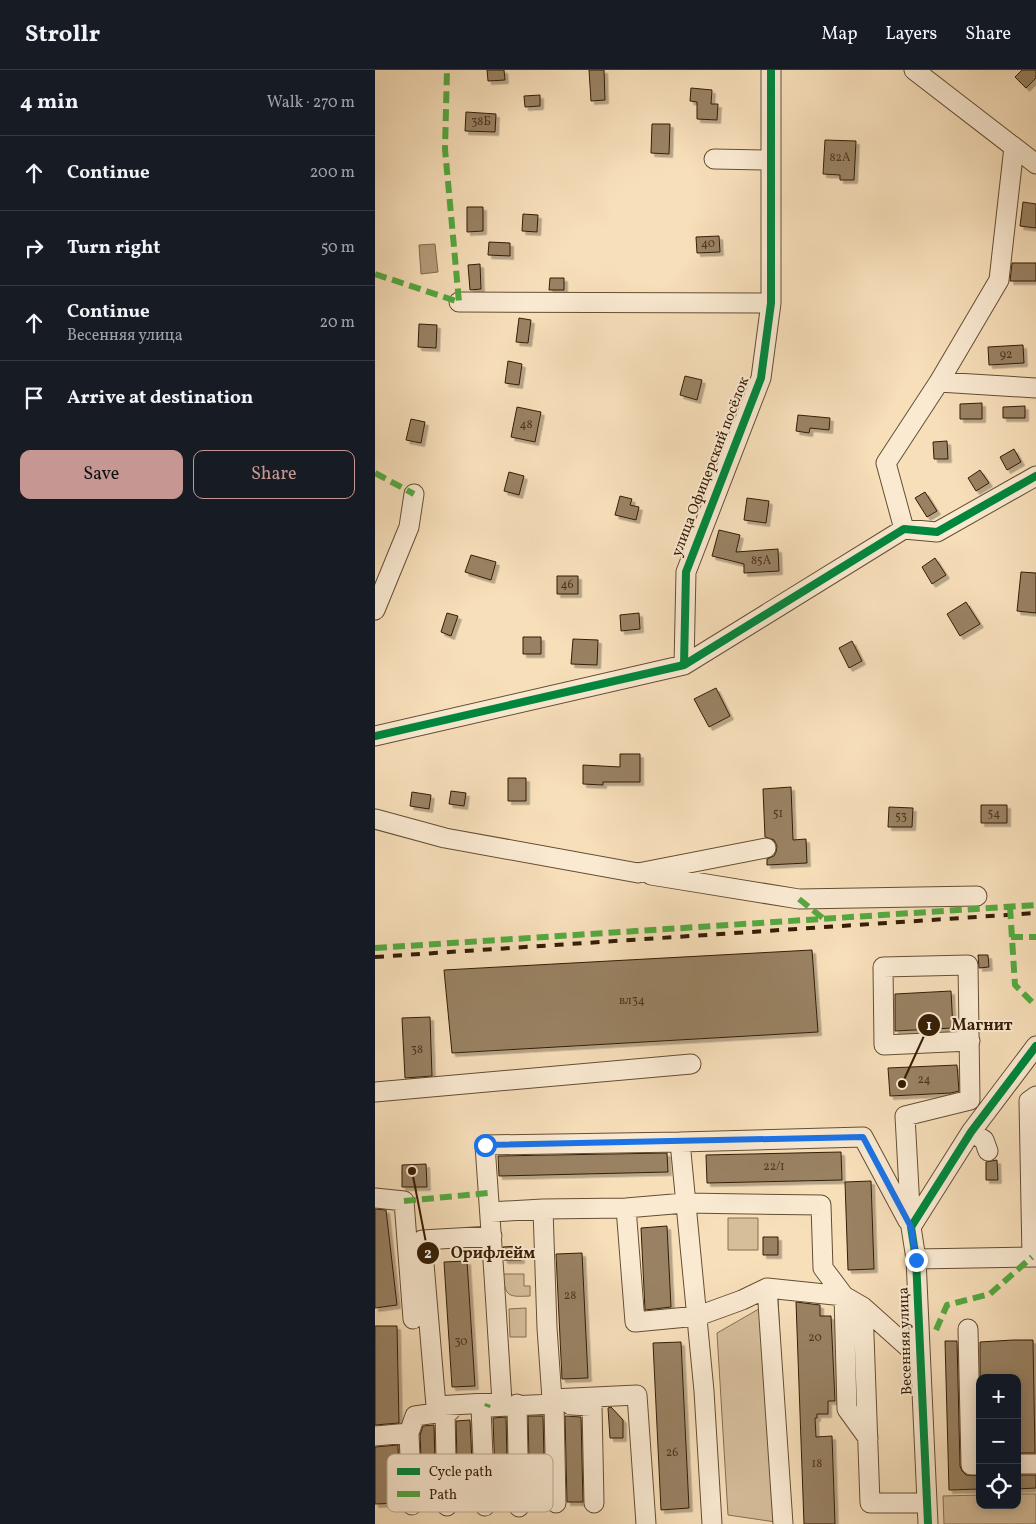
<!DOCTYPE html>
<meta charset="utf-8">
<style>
:root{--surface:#171b24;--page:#242831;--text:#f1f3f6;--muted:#9ea1a6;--line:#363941;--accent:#c59692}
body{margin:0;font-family:Vollkorn,serif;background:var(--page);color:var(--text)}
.controls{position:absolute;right:15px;bottom:15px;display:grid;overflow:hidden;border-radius:10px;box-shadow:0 2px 12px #0003}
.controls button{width:45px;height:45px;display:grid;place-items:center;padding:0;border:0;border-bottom:1px solid var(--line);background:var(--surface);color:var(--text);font:25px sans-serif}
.stop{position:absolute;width:15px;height:15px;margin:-11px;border:4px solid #1a73e8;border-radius:50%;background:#fff}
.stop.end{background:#1a73e8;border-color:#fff;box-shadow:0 1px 5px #0008}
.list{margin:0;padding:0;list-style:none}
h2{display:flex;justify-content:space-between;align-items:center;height:65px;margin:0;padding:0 20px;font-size:21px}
h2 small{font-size:16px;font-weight:400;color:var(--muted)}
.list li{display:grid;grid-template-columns:32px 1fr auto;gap:15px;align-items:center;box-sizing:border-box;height:75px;padding:0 20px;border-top:1px solid var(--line)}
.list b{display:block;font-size:19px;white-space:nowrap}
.list p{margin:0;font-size:16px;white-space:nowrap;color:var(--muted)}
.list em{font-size:16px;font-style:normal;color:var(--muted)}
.actions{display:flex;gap:10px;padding:15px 20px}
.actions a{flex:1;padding:11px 0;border:1px solid var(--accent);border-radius:10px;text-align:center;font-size:18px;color:var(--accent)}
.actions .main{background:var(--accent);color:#111}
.icon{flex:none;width:28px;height:28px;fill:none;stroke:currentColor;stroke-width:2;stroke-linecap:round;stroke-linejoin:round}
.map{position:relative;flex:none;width:661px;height:1454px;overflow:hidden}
header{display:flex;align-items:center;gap:30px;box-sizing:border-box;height:70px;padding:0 25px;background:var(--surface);border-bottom:1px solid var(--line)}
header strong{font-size:24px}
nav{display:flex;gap:28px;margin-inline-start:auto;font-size:18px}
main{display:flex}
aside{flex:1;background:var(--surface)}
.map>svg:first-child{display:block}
.green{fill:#d6be9b;stroke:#856e50}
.water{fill:#b59d7c;stroke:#816a4c}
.building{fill:#998263;stroke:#341d05;filter:url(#shadow)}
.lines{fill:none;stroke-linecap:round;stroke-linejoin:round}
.minor-casing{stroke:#654e32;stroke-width:21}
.minor{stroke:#faead2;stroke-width:19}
.rail{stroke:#341d05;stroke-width:4;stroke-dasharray:9 9;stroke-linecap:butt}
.quiet{stroke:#54a940;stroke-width:6;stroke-dasharray:12 6;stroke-linecap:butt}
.cycleway-casing{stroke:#faead2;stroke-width:11}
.cycleway{stroke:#00873e;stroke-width:8}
.route{stroke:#1a73e8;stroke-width:6}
.labels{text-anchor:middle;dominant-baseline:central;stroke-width:4;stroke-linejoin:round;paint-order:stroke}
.number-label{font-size:12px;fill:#4d361c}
.street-label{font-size:15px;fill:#341d05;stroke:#faead2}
.key{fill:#faead2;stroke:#bfac94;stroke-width:1}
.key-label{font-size:14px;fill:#341d05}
.leader{fill:none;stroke:#341d05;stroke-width:2}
.callout-dot{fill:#341d05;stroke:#faead2;stroke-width:2}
.mark-label{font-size:15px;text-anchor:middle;font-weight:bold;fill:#fff}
.callout-label{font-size:16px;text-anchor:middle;font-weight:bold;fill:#341d05;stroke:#faead2;stroke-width:4;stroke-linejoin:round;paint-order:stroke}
</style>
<header>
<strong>Strollr</strong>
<nav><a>Map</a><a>Layers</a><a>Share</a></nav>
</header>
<main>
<aside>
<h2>4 min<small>Walk · 270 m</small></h2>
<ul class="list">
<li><svg class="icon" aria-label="ahead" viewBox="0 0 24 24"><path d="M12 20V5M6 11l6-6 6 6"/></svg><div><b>Continue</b></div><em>200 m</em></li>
<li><svg class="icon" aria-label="right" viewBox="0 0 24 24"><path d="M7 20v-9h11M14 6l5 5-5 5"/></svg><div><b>Turn right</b></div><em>50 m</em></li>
<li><svg class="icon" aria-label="ahead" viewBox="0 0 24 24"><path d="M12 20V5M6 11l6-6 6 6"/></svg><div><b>Continue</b><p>Весенняя улица</p></div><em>20 m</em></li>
<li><svg class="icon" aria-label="arrive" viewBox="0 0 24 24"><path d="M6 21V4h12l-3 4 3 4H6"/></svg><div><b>Arrive at destination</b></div></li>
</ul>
<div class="actions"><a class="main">Save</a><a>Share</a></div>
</aside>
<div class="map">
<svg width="661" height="1454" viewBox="0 0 661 1454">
<defs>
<filter id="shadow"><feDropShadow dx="3.5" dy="3.5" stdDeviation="0" flood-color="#0004"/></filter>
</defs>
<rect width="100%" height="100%" fill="#f7dfba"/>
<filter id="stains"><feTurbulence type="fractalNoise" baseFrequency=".004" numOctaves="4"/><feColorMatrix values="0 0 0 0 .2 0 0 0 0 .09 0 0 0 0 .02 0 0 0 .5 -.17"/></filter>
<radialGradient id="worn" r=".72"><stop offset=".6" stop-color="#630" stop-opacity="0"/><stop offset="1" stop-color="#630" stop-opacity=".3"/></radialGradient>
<!-- green -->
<path class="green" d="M353 1148H383V1180H353Z
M128 1204H149V1216H155V1226C133 1227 130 1227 128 1204Z
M403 1228 414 1454 353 1445 342 1263Z
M151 1238V1267H135L134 1239Z
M642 1424H661V1454H569L568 1426 605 1425V1435H642Z"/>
<!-- water -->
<path class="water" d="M60 174 63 202 46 204 44 175Z"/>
<!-- building -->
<path class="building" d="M112 0H129L130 10 113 11Z
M214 0H229L230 30 216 31Z
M647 0H661V8L651 18 640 7Z
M316 18 337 20 336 34H343L342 50 322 49V32L315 31Z
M165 25V36L150 37 149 26Z
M91 42 121 44 120 62 90 61Z
M277 54H295L294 84 276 83Z
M450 70 481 71 479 110H465V105L448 104Z
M648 132 661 134V158L645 156Z
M92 137H108V161L92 162Z
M148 144 163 145 162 162 147 161Z
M344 166 345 182 322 183 321 167Z
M114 172 135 173V186L113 185Z
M637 193H661V211H635Z
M105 194 106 219 95 220 93 195Z
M175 208H189V220H174Z
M144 248 156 250 153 273 141 272Z
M44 254 62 255 61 278 43 277Z
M648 275 649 293 614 295 613 277Z
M133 291 147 294 144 315 130 313Z
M310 306 327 310 322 330 305 325Z
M607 333V349H585V334Z
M650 336V348H628V337Z
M142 337 166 342 160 372 136 367Z
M423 345 455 348 454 360 435 358 434 363 421 361Z
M36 349 50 352 46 373 31 370Z
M572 371 573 389H559L558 372Z
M639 379 646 392 632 400 625 387Z
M605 400 614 413 601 421 593 408Z
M134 402 149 406 144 425 129 421Z
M550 422 562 441 552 447 540 428Z
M245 426 257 429 255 435 264 437 261 450 240 445Z
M372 428 394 431 391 453 369 450Z
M344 460 365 465 361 482 403 479 404 501 369 503V494L337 486Z
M96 485 121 492 116 510 90 502Z
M560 488 571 505 557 514 547 497Z
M646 502 661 503V543L642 541Z
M182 506H203V524H182Z
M591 532 605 554 585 566 572 544Z
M72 543 83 546 76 566 66 562Z
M264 543 265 559 246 561 245 545Z
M148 567H166V584H148Z
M198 569 223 570 222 595 196 594Z
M477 571 487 591 474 598 464 578Z
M341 618 355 646 334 657 319 629Z
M245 684H265V712H228V715L208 714V695L245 697Z
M133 708H151V731H133Z
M416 717 418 770 431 769 432 793 392 795V789L399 786 401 782 402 776 399 770 390 767 388 719Z
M76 721 91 723 89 736 74 734Z
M37 722 56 725 54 739 35 736Z
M606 735H632V753H606Z
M514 737 538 738 537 757H513Z
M437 880 443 962 77 983 69 900Z
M603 885H613L614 897 604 898Z
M576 921 578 958 520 961V924Z
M55 947 57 1006 30 1008 27 948Z
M582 995 584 1021 576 1023 515 1026 513 998Z
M466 1082 467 1110 332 1113 331 1085Z
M292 1083 293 1102 124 1106 123 1086Z
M622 1090 623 1110H611V1092Z
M51 1094 52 1117H27V1095Z
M496 1111 499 1199 473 1200 470 1112Z
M0 1139 11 1140 22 1235 0 1238Z
M292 1156 296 1237 270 1240 266 1158Z
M388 1167H403V1185H388Z
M145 1176 146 1190H129L128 1177Z
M207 1183 213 1308 187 1309 181 1184Z
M92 1191 100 1316 77 1317 69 1192Z
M421 1232 445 1235V1246H456L460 1331H453V1344H442V1348H440L441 1367 457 1366 460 1454H429Z
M0 1256H22L24 1353 0 1355Z
M638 1270H658L660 1383H642V1308H605V1272Z
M570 1271H582L585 1396 587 1401 591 1405 605 1406V1419L574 1420Z
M306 1272 314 1438 286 1440 278 1273Z
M236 1337 248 1350V1368H235L233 1338Z
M153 1346H168L170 1433H155Z
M190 1346 206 1347 208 1432H192Z
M131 1347 133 1433H121L118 1348Z
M95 1350 99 1435 83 1436 81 1351Z
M59 1355 61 1431H48L45 1365 48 1356Z
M23 1375 25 1433 0 1434V1377Z
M642 1405H661V1418L642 1419Z"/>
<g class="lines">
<!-- minor casing -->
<g class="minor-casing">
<path id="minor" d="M539 0 661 94
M339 89 395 90
M84 232 396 233
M564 312 661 318
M529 459 511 393 564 312 624 210 639 77
M0 540 34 457 39 424
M309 595 311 502 386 308 396 233V0
M0 666 309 595 529 459 562 462 661 406
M0 749 70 768 263 803 391 778
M276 805 424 829 602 826
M0 1022 316 994
M596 1062 609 1070 613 1081
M305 1072 488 1067 533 1151
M0 1128 29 1131 38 1249
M251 1138 260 1252 323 1246 367 1230 392 1218 408 1454
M168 1139 172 1258 177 1329 262 1325 271 1454
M115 1142 168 1139 251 1138 310 1133 446 1135 448 1198 469 1226 488 1237 545 1288
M536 1157 596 1062 661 976
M117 1166 47 1170 61 1336 127 1332C122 1246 116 1161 110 1075L305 1072 329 1321 337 1454
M657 1187 654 1031 661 1026
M541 1189 661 1187
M392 1218 469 1226 472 1339 493 1368
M488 1237 495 1433H552
M593 1259 596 1395H605
M142 1334 144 1437
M196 1335 217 1336 219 1433
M106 1337 110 1436
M114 1337 179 1334 181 1433
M70 1341 72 1436
M34 1363 37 1435
M0 1366 34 1363 40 1346 75 1341
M642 1394H661
M553 1454 541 1189 536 1157 530 1046 595 1030 593 895 508 897 509 975 595 971"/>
</g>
<!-- minor -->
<use href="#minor" class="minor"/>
<!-- rail -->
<path class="rail" d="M0 887 661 843"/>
<!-- quiet -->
<path class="quiet" d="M0 204 84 232 70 79 72 0
M0 403 39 424
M424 829 449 849
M635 837 640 915 661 936
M636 867H661
M0 878 661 835
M29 1131 113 1123
M561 1260 572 1235 615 1224 657 1187
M112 1337 113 1334"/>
<!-- cycleway casing -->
<g class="cycleway-casing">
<path id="cycleway" d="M309 595 311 502 386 308 396 233V0
M0 666 309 595 529 459 562 462 661 406
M553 1454 541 1189 536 1157 596 1062 661 976"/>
</g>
<!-- cycleway -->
<use href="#cycleway" class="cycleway"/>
</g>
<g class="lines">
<!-- route -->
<path class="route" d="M110 1075 488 1067 536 1157 541 1190"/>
</g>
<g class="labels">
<!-- number labels -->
<g class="number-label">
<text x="106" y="52">38Б</text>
<text x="465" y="88">82А</text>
<text x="333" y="174">40</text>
<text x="631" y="285">92</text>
<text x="151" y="355">48</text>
<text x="386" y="491">85А</text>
<text x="192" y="515">46</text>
<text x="403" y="744">51</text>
<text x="619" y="744">54</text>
<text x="526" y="747">53</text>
<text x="257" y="931">вл34</text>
<text x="42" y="980">38</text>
<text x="549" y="1010">24</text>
<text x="399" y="1097">22/1</text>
<text x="195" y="1226">28</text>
<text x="440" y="1268">20</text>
<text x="86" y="1272">30</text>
<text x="297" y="1383">26</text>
<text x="442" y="1394">18</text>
</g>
<!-- street labels -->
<g class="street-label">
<text transform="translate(336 397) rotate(-69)">улица Офицерский посёлок</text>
<text transform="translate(531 1271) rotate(-92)">Весенняя улица</text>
</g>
</g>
<!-- legend -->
<rect x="12" y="1384" width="166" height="58" rx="8" class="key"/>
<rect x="22" y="1398" width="23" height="7" fill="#00873e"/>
<rect x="22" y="1421" width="23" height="6" fill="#54a940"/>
<g class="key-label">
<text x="54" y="1406">Cycle path</text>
<text x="54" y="1429">Path</text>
</g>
<!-- callouts -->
<path class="leader" d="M527 1014L554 955M37 1101L53 1183"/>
<g class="callout-dot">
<circle cx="527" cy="1014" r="5"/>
<circle cx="37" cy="1101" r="5"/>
<circle cx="554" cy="955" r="12"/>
<circle cx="53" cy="1183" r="12"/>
</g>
<g class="mark-label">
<text x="554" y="960">1</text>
<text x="53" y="1188">2</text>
</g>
<g class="callout-label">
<text x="607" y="960">Магнит</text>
<text x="118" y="1188">Орифлейм</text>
</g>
<rect width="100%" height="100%" filter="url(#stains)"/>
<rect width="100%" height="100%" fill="url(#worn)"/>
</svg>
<div class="controls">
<button>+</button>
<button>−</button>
<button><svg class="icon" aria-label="locate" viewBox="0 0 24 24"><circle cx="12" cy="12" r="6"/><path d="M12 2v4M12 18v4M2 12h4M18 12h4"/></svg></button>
</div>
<div class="stop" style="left:110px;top:1075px"></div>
<div class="stop end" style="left:541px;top:1190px"></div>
</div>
</main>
